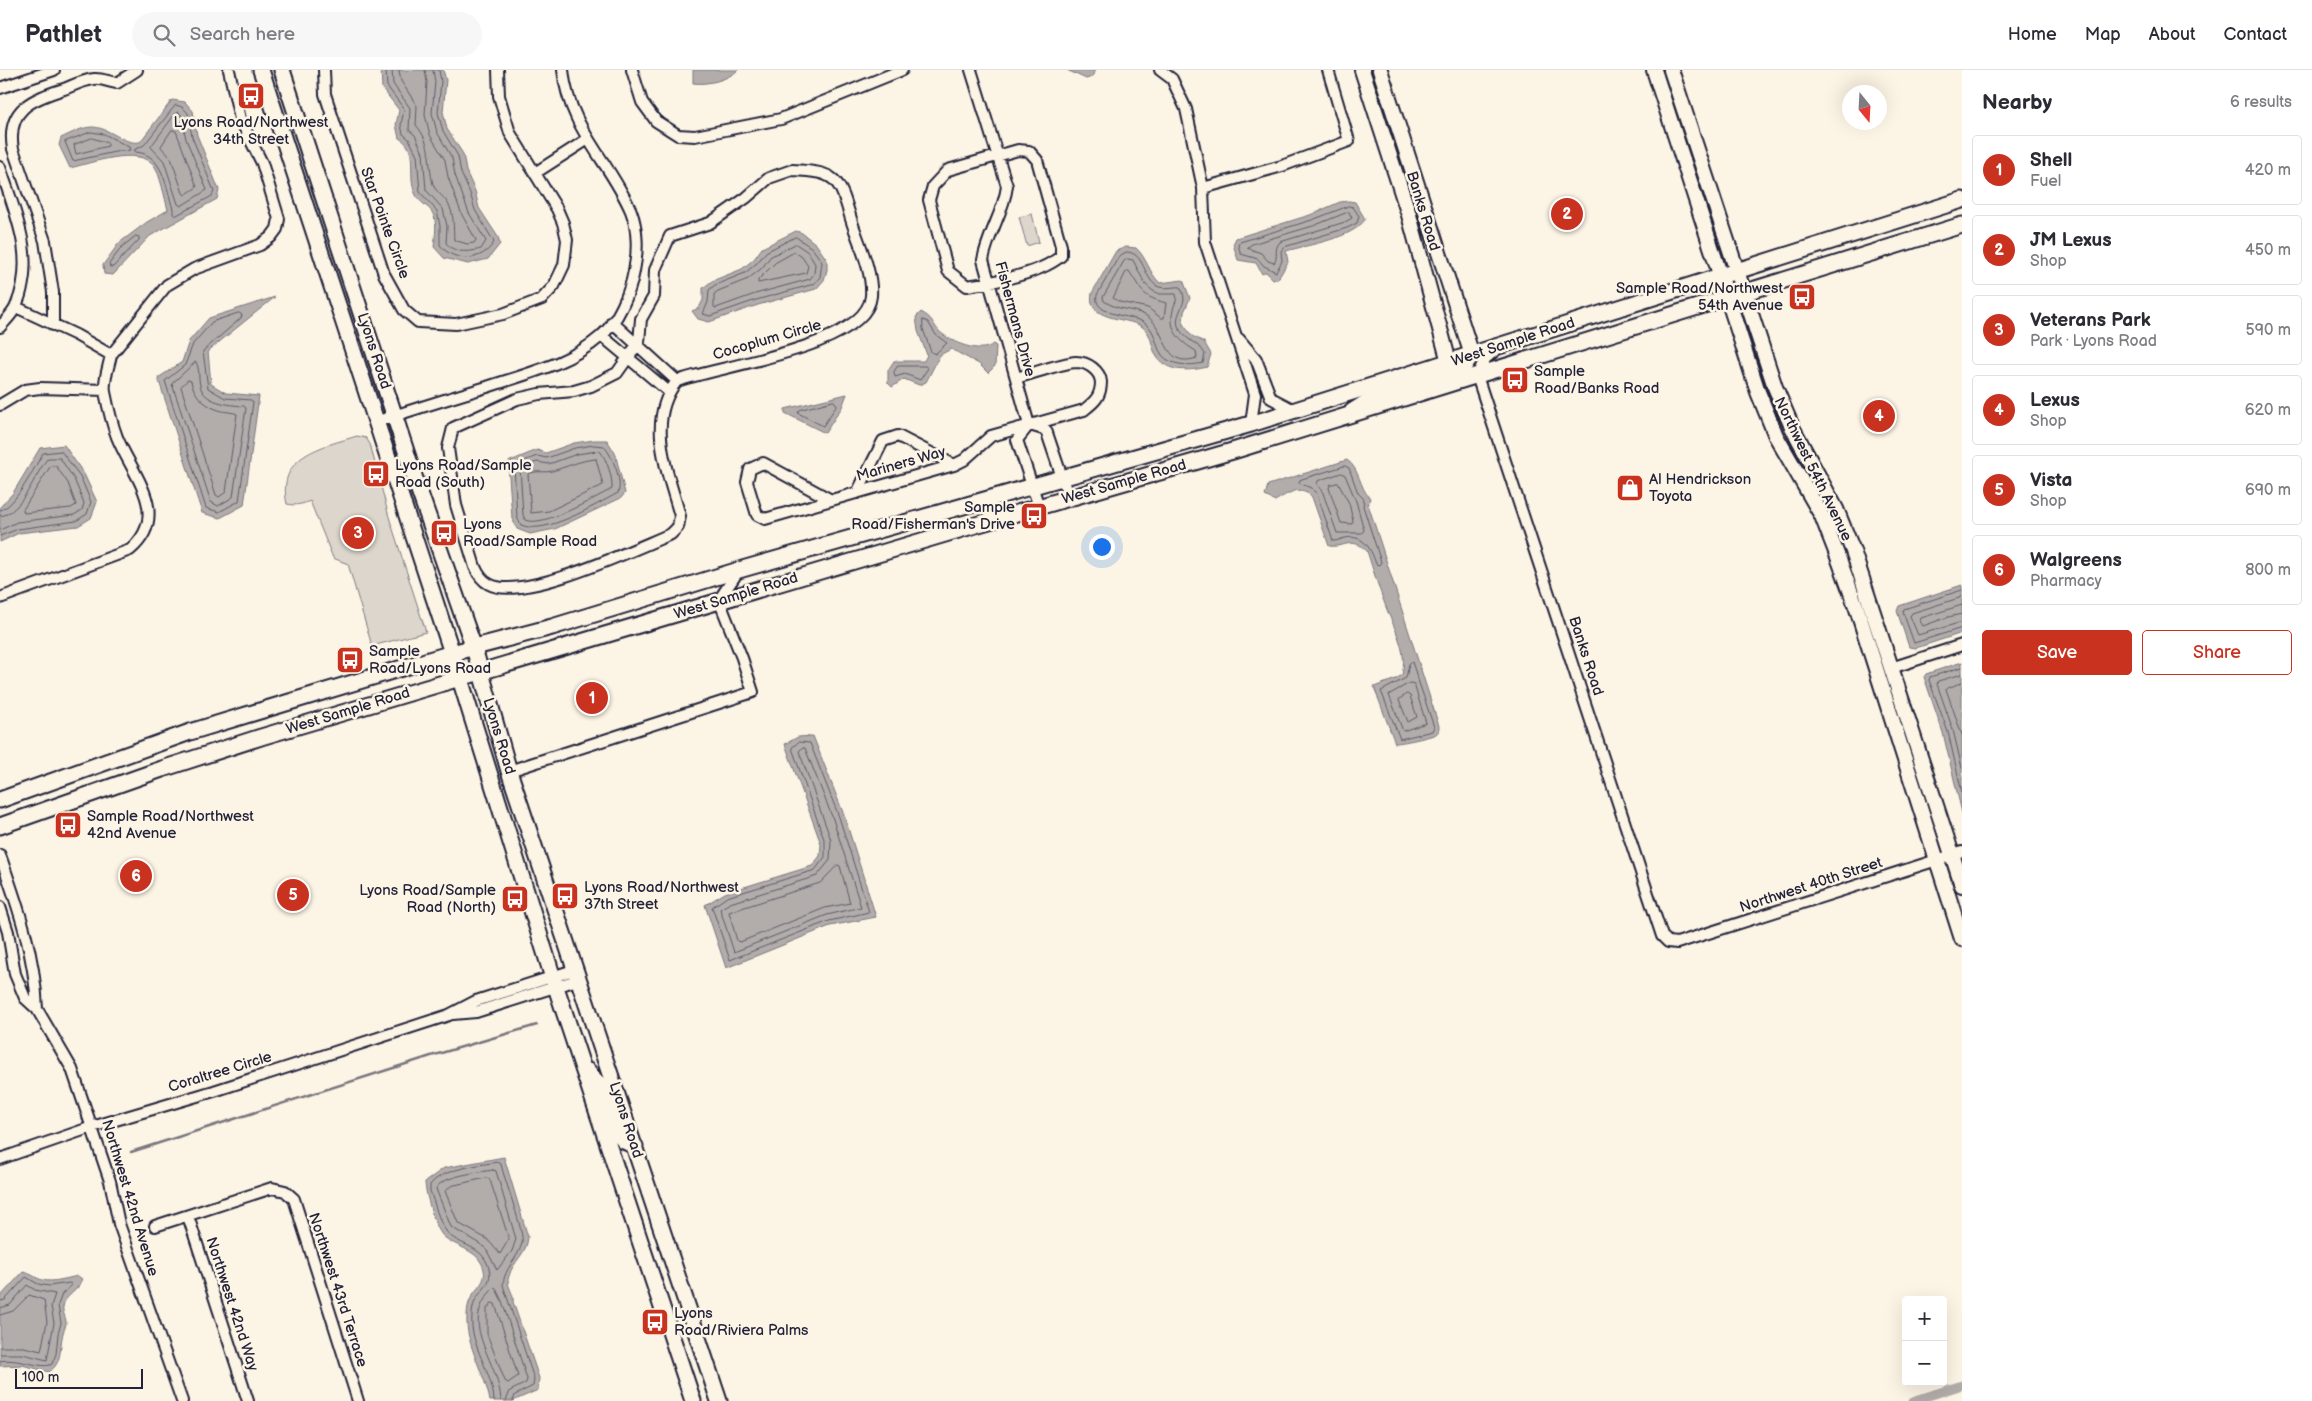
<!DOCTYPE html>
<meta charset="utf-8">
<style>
:root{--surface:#fff;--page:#f7f7f7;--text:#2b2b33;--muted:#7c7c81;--line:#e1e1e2;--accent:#c8321e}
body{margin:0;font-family:"Balsamiq Sans",sans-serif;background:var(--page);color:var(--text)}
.controls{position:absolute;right:15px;bottom:15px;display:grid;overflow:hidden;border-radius:5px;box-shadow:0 5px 20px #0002}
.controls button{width:45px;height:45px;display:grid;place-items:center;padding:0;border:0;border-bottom:1px solid var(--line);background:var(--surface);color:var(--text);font:25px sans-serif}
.compass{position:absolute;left:1842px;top:15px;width:45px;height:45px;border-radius:50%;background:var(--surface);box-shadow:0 5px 20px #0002;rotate:162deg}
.scale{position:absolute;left:15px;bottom:12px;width:128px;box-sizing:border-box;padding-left:5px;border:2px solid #22223b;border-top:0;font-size:14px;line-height:18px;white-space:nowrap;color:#22223b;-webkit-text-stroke:4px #fcf5e5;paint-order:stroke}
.you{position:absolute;left:1101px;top:476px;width:18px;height:18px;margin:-12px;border:4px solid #fff;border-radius:50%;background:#1a73e8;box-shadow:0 0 0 8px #1a73e833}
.badge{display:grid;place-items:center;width:32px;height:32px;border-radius:50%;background:var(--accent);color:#fff;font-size:16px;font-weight:700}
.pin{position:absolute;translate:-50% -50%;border:2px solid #fff;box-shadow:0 1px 5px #0006}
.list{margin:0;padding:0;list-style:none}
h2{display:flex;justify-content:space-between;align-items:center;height:65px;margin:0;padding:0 20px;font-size:21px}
h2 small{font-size:16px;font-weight:400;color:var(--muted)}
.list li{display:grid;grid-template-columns:32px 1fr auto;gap:15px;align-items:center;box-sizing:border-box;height:70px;margin:0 10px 10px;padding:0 10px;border:1px solid var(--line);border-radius:5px}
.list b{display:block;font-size:19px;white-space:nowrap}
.list p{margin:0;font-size:16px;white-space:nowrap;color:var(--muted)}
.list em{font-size:16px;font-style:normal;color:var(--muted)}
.actions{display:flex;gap:10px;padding:15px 20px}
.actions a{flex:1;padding:11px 0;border:1px solid var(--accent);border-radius:5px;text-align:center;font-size:18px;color:var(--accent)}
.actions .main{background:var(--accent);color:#fff}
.icon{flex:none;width:28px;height:28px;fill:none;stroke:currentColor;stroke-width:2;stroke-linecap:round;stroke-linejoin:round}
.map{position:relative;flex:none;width:1962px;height:1331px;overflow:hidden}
header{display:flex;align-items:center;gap:30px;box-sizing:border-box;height:70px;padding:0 25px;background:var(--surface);border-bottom:1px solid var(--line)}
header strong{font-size:24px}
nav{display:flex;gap:28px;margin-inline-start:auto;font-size:18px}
.search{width:350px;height:45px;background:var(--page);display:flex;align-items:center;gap:12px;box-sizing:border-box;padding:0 18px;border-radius:28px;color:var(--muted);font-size:19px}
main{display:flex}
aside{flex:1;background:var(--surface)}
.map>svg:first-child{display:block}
.green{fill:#dcd6cc;stroke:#7f7c84}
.water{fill:#b2adab;stroke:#78757e}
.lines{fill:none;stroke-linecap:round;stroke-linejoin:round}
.shore{stroke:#5c5a68;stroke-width:1}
.stream{stroke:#78757e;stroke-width:2.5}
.canal{stroke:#b2adab;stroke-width:9}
.street-casing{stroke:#22223b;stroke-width:14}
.secondary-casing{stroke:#22223b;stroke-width:18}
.primary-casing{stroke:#22223b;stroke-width:19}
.street{stroke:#fcf5e5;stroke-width:10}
.secondary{stroke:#fcf5e5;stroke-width:14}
.primary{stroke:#fcf5e5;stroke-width:15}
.labels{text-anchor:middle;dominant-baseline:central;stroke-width:5;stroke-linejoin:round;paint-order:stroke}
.poi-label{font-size:15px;fill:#22223b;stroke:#fcf5e5;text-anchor:start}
.street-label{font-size:15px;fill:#22223b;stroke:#fcf5e5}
</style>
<header>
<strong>Pathlet</strong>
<div class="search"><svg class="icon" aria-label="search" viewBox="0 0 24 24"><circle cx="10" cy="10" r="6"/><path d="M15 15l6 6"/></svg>Search here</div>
<nav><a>Home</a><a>Map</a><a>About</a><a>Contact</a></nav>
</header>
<main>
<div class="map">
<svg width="1962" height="1331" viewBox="0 0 1962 1331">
<rect width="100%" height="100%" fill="#fcf5e5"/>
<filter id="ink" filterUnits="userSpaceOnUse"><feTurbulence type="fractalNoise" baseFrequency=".02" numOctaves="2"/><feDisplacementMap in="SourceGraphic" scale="10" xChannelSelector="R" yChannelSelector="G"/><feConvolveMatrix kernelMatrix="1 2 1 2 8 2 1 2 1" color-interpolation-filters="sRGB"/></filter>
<g filter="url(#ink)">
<!-- green -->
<path class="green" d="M1032 144 1039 172 1027 176 1019 147Z
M357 366 366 368 370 374 389 447 426 562 372 576 348 494 333 488 310 431C303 434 296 436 287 434 276 385 322 377 357 366Z"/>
<!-- water -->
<path class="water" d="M381 0H443L446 10 443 42 447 59 463 84 466 101 475 121 479 138 498 167 500 174 488 189 468 194 444 188 434 177C435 166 438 152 432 142 428 136 419 132 416 125 406 107 420 79 399 68L396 55 399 40 382 18Z
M693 0H738C728 10 707 15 693 13Z
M1067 0H1095L1092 7 1086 9Z
M172 30 185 32 193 41 197 65 219 120 217 129 150 166 113 205 104 204 103 195 119 173 147 152 168 140C165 129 160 104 154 95 138 76 91 93 70 98L59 75 61 68C70 64 82 57 92 57 110 57 123 75 140 72Z
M1349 131 1355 132 1365 149C1355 168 1307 175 1286 181L1288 192 1278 209H1273L1266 202 1262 204 1256 193 1238 190 1233 174 1236 168 1310 145 1340 132Z
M796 161 802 163 816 174 827 190V200L824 210 816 219 758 235 709 252 698 249 692 241 699 238 703 230V218L712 211 742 199 754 189 762 178Z
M1126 177 1136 178C1147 188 1149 203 1160 213L1183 210 1190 228 1184 242 1183 254 1192 266 1204 272 1211 284 1207 297C1192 301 1167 303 1157 287 1150 276 1153 263 1141 256 1126 247 1086 251 1092 223L1116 181Z
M275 227 208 281 211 314 226 323 259 326 244 435 220 448 202 443 158 308 182 292 189 271 209 248Z
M921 242C934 249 931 252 939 261 950 272 981 285 993 274L996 276 995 296 988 303 979 294 951 279 940 285 926 312 919 315 904 309 892 317 888 313V300L894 291H924L927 285 918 261 916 247Z
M847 324 842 337 825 363 785 343V339Z
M594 370H607L615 383 625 423 621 428 555 459 530 464 517 459 512 448 508 392 537 380 546 383 574 373Z
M64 375 84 404 97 432 91 448 78 456 19 463 0 472V437L13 423 40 378Z
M1347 390C1360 399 1359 417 1370 428L1368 434 1439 656C1439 660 1439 662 1436 664 1434 666 1398 674 1395 673L1374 617 1396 609 1402 605C1408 580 1394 559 1386 537 1379 519 1373 500 1367 481 1352 466 1346 478 1329 476L1312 427C1302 413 1287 424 1275 431L1265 426 1268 415Z
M1962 515V563L1916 578 1909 577 1897 541 1899 536Z
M1962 592V743L1943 663 1924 607 1926 604Z
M813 666 844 745 876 847 830 856 726 898 705 835 725 823 812 796 820 786 821 774 785 674 798 667Z
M504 1087 528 1167C527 1184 513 1191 509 1206 505 1216 515 1223 513 1232L539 1308 538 1320 513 1331H490C485 1303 465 1275 467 1246 467 1240 468 1233 471 1228 476 1217 490 1211 482 1194 475 1179 455 1177 443 1166 435 1158 425 1123 425 1112L444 1098Z
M23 1202C31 1203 35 1208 42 1210 53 1213 67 1208 78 1206L82 1209C79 1222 64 1225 63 1237 62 1242 66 1247 66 1252 66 1256 64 1260 63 1263 59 1279 63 1292 49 1302L22 1295 0 1296V1227Z"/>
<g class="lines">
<!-- shore -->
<path class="shore" d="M386 0 387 16 404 39 401 55 403 64 409 69 417 85 420 122 437 141 440 156V175C454 193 483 192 494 172L475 140 470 123 461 103 458 86 443 61 438 43 441 11 439 0
M392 0 393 14 410 38 409 60 415 65 423 83 426 120 443 139 447 156 446 173C455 184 469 182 481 179L486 171 469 143 455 105 452 88 437 62 432 43 435 12 433 0
M399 0 401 11 417 36 416 55C433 75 427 91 433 114 435 121 443 126 447 132 455 143 453 158 454 170L467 174 474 173 476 170 462 145 448 107 445 90 430 65 425 45 427 12 425 0
M176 35 182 37 188 43 192 67 214 121 212 126 175 146 173 144V139C166 117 163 84 136 82L134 80 144 75Z
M176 43 179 42 181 45 186 69 207 120 181 136 178 134 164 91 151 77Z
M172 60 176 61 197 117 185 125 183 123 171 88 161 77Z
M91 62 104 64 129 77 130 80 115 82 73 91 65 72Z
M92 68 108 73V76L76 84 74 75Z
M1349 136 1353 137 1359 146 1357 153 1347 158 1284 177 1281 181 1282 191 1276 202 1264 196 1258 189 1241 184 1238 175 1240 172 1312 150Z
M1349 142 1352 148 1345 152 1280 172C1273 179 1279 187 1274 193L1268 191 1261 183 1247 178 1252 174 1313 156Z
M136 166 139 167V170L113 197H110L109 194 122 177Z
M796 167 812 178 822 192 820 207 814 214 756 230 710 246 703 244 708 232 709 220 715 215 745 203 757 193 766 182Z
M796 174 808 182 815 194 814 204 810 209 755 224 716 238 714 237V224L718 221 748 209 762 198 770 187Z
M795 182 802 187 808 196 806 203 758 213V210L775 193Z
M1127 182C1145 183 1143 208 1157 216 1164 220 1174 216 1180 217 1182 220 1184 225 1184 229 1183 238 1175 246 1178 256 1183 270 1199 272 1205 284L1203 293C1190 296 1171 296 1162 285 1154 274 1157 260 1143 252 1132 245 1092 246 1097 225L1119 186Z
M1128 189 1133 190 1145 214 1153 221 1160 224H1176C1178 230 1174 234 1173 240 1168 260 1180 272 1196 281L1197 288C1161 300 1168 257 1145 245 1131 238 1119 241 1104 231L1103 227 1124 191Z
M1129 201C1143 222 1141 226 1166 233L1164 248H1161L1148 238 1120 232 1113 228 1126 202Z
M239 243 242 245 241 248 203 281 208 318 225 328 251 330 253 332 239 431 219 442 206 438 165 311 185 295 193 274 212 252Z
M923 250 928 252 936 265 947 273 935 284 931 282 923 259Z
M196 292C200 299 198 307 200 315 203 333 230 335 244 336L246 338 233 427 218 436 211 432 172 314Z
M898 296H925L928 298 920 310 905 304 895 307 894 302Z
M188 310 191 311C194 326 206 337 222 341 227 342 233 342 237 344L226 422 219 427 216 425 181 317Z
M834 331 837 335 823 356 798 343 800 340Z
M594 375 604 376C612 386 623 410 618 423 595 435 545 466 521 455L517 447 514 395 537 386 547 388 575 378Z
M600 381C607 389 613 409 612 419 594 428 543 458 525 450L523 445 520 398 537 392 549 394 577 384Z
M596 389 603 415 549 441 531 443 528 404C537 400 544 403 552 401 567 397 580 390 596 389Z
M51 396H56L68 413 76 435 71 438 24 443 23 440Z
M1345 396 1349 398 1358 423 1364 429 1363 436 1381 492 1379 495 1376 494C1371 479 1364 464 1345 468 1340 469 1338 471 1333 471L1317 424 1311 418 1299 413 1300 410Z
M1342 403 1345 405 1356 431 1364 460 1362 463H1337L1323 423 1317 414 1318 411Z
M1338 413 1349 433 1353 451 1352 454 1341 453 1329 418 1330 415Z
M0 440C15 438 35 396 43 383L61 381 80 406 91 432 87 444 76 451 18 459 0 466
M0 446C22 444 35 403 48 388H60L74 409 84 433 82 440 74 445 17 452 0 460
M1962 520 1904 539 1903 542 1914 573 1962 558
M1962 527 1912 543 1910 546 1918 565 1962 552
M1962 535 1921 548 1920 551 1923 556 1948 547 1962 544
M1412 592 1434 657 1432 661 1400 669 1381 621 1406 608 1409 594Z
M1962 597 1930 607 1929 610 1948 662 1962 723
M1962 604 1938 611 1937 614 1953 660 1962 698
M1962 612 1946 619 1962 665
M1410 613 1414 614 1426 653 1403 661 1389 625Z
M1407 624 1410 626 1417 647 1408 652 1399 630Z
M799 672 810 673 839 747 869 842 829 851 730 890 712 837 727 827 815 800 825 787V772L792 678Z
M805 678 833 749 861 837 827 845 734 882 720 839 730 833 817 806 830 790 831 770 799 681 801 679Z
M838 795 840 796 850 833 825 838 740 872 737 871 729 842 820 813Z
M493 1100 496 1101 516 1169 512 1181 497 1200 485 1177 451 1157 436 1119C440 1106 480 1102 493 1100Z
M487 1108 490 1110 509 1169 500 1184 487 1169 458 1153 445 1121 451 1116Z
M0 1231 5 1230 26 1207 38 1214 49 1216 70 1213 72 1215 62 1224 58 1235 61 1253 58 1264 56 1284 52 1294C43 1300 16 1287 0 1291
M492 1233 495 1234 518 1306 508 1313 505 1311 487 1264V1239Z
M0 1238 10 1235 27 1215 35 1220 55 1224 51 1236 54 1253 47 1290 23 1284H0
M0 1245 13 1241 29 1225 44 1230 47 1252 41 1281 24 1277H0
M494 1331C493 1302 469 1275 472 1246 472 1241 473 1235 475 1231 481 1219 496 1212 487 1193 479 1174 457 1176 446 1161 438 1150 435 1133 430 1121V1115C441 1099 479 1095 498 1092L501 1094C504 1109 525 1163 522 1173 518 1189 504 1198 503 1215L534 1309 533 1316 515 1325 513 1331
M501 1331C499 1288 455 1254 495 1217L502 1231 527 1309 526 1313 510 1321 506 1331"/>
<!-- stream -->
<path class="stream" d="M131 1082 431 986 537 955"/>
<!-- canal -->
<path class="canal" d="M1913 1331 1962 1315"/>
<!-- street casing -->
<g class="street-casing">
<path id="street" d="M324 0 325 24 384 204 404 240 418 252 456 254 503 244 542 229 554 216 564 195 567 170 563 153 557 139 510 63 499 26 498 0
M632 0 642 32 656 51 678 65 695 66 781 49 902 0
M971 0 1007 116C1004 142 988 163 983 190L1029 355
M1160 0 1172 9 1186 39 1203 118 1205 172 1255 324 1251 354
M0 18 54 0
M1018 80 1029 81 1037 90 1061 176V186C1040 204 995 212 967 216L948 201 929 130 933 116 948 100Z
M0 97C15 143 37 188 16 236 13 244 5 251 0 257
M792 100C837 102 839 108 851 149 858 172 873 201 871 226 867 277 718 296 677 311 645 351 668 402 680 446L678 457 671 464C636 478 522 533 489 514 483 511 478 504 475 497L456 435 448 378 453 358 517 329 539 324 574 321 591 316 617 303 639 272 641 249 654 226 655 200 670 166 710 153 746 128 769 108Z
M535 103 588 69
M1203 118 1282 96 1349 71 1328 0
M612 252 677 311
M53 255V222L45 171 13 79C6 39 32 29 64 19 74 15 84 10 94 9 100 8 110 12 117 13L137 0
M602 266 669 322
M1239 269 1256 289 1271 328 1294 340
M1497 279 1485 289 1477 306 1662 866 1668 872 1677 873 1962 782
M111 285 167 215 194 199 260 175 271 167 277 159 279 149 262 93 240 49 229 0
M0 335 25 320 40 318 105 320
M375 352C412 340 450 328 487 317 526 304 569 294 600 267 618 252 630 223 634 201 638 182 638 159 631 141 609 90 569 59 563 0
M1029 355 1017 370 1039 437
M1030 355 1046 360 1069 428
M857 423 883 371 898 366 954 395
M831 430 763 393 750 399 747 412 757 445 765 449 954 395 964 390 991 366 1084 340C1094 332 1101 327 1101 312 1100 301 1088 292 1076 292 1061 293 1032 304 1016 308
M0 528 130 480C172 444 132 405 117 367 112 354 108 337 105 322 103 311 109 296 111 285L76 265 16 237
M1891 598 1962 575
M509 701 753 622 742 588 719 530 739 500
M0 785C18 836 35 885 37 939
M0 837 8 862 15 904 25 928 37 939 72 999 110 1111 119 1154 182 1331
M453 944 476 942 580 909
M0 1089 92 1057 214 1021 449 945 476 931 577 899
M188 1146 248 1331
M155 1156 272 1118 285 1121 294 1129 358 1331"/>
</g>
<!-- secondary casing -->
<g class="secondary-casing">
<path id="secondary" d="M1362 0 1409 145 1449 292
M1654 0 1758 322 1776 366 1822 446 1838 487 1857 539 1962 869
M1671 0 1775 317 1792 357 1836 439 1853 481 1962 815
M1352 341 1368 331 1461 302 1472 285 1380 0"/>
</g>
<!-- primary casing -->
<g class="primary-casing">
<path id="primary" d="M261 0 452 583 553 908 693 1331
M282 0 415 409 474 578 509 701 719 1331
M0 730 190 662 452 583 552 557 739 500 1251 354 1962 130
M0 756 162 699 261 667 979 454 1236 380 1962 155
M588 1001 606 1024 620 1066 624 1071 635 1076"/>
</g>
<!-- street -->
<use href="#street" class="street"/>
<!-- secondary -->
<use href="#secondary" class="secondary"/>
<!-- primary -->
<use href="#primary" class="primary"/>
</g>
</g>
<!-- icons -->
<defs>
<g id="bus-square" transform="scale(1.4375)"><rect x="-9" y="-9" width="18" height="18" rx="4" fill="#c8321e" stroke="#fcf5e5"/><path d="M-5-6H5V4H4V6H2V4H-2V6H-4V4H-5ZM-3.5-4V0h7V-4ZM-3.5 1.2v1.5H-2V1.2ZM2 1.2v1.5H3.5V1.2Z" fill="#fff"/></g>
<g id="shop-square" transform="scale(1.4375)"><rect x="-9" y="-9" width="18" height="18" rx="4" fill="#c8321e" stroke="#fcf5e5"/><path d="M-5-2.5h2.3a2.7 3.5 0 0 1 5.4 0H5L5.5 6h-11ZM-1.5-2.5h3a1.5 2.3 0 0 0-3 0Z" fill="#fff"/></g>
</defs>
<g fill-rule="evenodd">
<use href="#bus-square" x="251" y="26"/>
<use href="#bus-square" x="1802" y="227"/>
<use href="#bus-square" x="1515" y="310"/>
<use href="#bus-square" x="376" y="404"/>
<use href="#shop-square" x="1630" y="418"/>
<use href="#bus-square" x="1034" y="446"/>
<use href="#bus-square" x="444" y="463"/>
<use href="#bus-square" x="350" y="590"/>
<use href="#bus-square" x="68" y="755"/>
<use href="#bus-square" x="565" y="826"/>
<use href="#bus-square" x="515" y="829"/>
<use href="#bus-square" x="655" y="1252"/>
</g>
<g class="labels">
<!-- poi labels -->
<g class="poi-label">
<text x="251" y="52" text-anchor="middle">Lyons Road/Northwest<tspan x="251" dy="17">34th Street</tspan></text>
<text x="1783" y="218" text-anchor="end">Sample Road/Northwest<tspan x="1783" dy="17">54th Avenue</tspan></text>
<text x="1534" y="301">Sample<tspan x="1534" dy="17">Road/Banks Road</tspan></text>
<text x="395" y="395">Lyons Road/Sample<tspan x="395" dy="17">Road (South)</tspan></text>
<text x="1649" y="409">Al Hendrickson<tspan x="1649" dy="17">Toyota</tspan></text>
<text x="1015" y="437" text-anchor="end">Sample<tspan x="1015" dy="17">Road/Fisherman's Drive</tspan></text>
<text x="463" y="454">Lyons<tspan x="463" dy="17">Road/Sample Road</tspan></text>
<text x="369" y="581">Sample<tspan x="369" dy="17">Road/Lyons Road</tspan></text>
<text x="87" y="746">Sample Road/Northwest<tspan x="87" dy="17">42nd Avenue</tspan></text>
<text x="584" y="817">Lyons Road/Northwest<tspan x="584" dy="17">37th Street</tspan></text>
<text x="496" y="820" text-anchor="end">Lyons Road/Sample<tspan x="496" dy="17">Road (North)</tspan></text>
<text x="674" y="1243">Lyons<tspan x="674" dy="17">Road/Riviera Palms</tspan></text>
</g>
<!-- street labels -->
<g class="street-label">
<text transform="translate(1423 141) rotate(73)">Banks Road</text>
<text transform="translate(385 153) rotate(70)">Star Pointe Circle</text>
<text transform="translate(1015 249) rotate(75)">Fishermans Drive</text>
<text transform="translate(767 270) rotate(-16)">Cocoplum Circle</text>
<text transform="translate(1513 272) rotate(-18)">West Sample Road</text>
<text transform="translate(374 281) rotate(72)">Lyons Road</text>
<text transform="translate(901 394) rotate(-16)">Mariners Way</text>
<text transform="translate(1813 399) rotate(64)">Northwest 54th Avenue</text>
<text transform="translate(1124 412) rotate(-16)">West Sample Road</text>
<text transform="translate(736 526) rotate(-17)">West Sample Road</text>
<text transform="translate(1586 586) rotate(72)">Banks Road</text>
<text transform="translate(348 641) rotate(-17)">West Sample Road</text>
<text transform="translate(499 666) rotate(73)">Lyons Road</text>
<text transform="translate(1811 815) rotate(-18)">Northwest 40th Street</text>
<text transform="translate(220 1002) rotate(-17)">Coraltree Circle</text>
<text transform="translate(626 1050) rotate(72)">Lyons Road</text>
<text transform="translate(130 1128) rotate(73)">Northwest 42nd Avenue</text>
<text transform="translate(338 1220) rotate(72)">Northwest 43rd Terrace</text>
<text transform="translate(232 1234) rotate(72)">Northwest 42nd Way</text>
</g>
</g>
</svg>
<div class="controls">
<button>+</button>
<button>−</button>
</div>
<svg class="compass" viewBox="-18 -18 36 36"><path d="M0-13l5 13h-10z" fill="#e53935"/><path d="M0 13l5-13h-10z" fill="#7c7c81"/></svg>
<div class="scale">100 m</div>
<div class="you"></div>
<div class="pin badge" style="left:592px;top:628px">1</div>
<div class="pin badge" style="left:1567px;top:144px">2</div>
<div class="pin badge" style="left:358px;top:463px">3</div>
<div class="pin badge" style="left:1879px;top:346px">4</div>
<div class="pin badge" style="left:293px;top:825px">5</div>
<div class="pin badge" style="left:136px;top:806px">6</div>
</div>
<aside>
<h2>Nearby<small>6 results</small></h2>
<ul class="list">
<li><span class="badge">1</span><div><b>Shell</b><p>Fuel</p></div><em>420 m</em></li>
<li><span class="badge">2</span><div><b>JM Lexus</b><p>Shop</p></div><em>450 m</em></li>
<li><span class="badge">3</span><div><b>Veterans Park</b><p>Park · Lyons Road</p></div><em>590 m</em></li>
<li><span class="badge">4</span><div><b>Lexus</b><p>Shop</p></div><em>620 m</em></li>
<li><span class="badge">5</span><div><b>Vista</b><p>Shop</p></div><em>690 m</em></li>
<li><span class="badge">6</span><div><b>Walgreens</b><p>Pharmacy</p></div><em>800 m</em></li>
</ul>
<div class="actions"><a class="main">Save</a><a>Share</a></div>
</aside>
</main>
